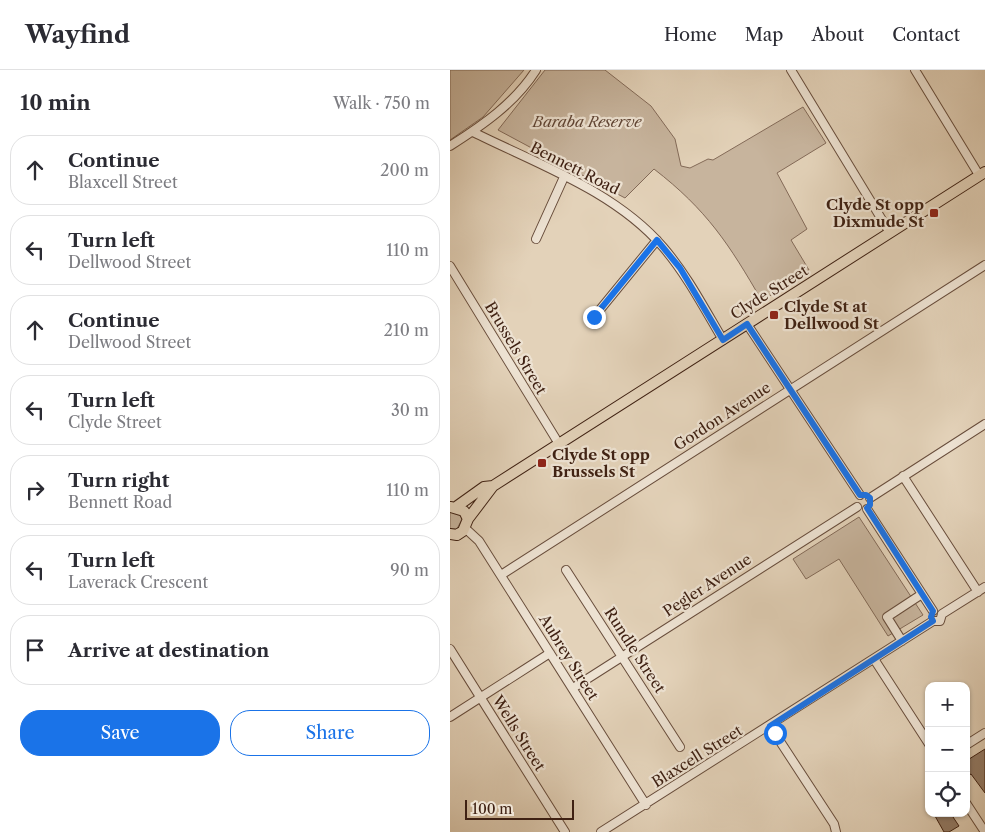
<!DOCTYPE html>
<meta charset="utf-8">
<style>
:root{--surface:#fff;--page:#f2f2f3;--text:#2b2b33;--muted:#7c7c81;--line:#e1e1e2;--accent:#1a73e8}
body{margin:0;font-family:"Libre Caslon Text",serif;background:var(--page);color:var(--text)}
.controls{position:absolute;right:15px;bottom:15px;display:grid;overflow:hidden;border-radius:10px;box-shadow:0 1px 4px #0004}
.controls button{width:45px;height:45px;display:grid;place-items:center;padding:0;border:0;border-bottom:1px solid var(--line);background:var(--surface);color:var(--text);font:25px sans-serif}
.scale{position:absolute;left:15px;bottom:12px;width:109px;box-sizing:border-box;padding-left:5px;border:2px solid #3f2113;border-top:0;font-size:14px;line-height:18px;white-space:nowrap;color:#3f2113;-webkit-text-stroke:4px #ede2d2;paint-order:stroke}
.stop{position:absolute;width:15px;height:15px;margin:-11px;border:4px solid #1a73e8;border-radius:50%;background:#fff}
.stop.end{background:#1a73e8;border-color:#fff;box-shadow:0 1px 5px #0008}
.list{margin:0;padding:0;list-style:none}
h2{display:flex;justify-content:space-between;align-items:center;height:65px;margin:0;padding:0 20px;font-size:21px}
h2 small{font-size:16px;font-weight:400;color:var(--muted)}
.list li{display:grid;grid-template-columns:32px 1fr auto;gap:15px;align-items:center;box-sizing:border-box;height:70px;margin:0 10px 10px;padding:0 10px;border:1px solid var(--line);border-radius:20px}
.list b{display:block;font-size:19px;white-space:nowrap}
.list p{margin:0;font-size:16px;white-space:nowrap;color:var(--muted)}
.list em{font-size:16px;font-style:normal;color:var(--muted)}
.actions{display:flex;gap:10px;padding:15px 20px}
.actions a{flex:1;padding:11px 0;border:1px solid var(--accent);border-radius:20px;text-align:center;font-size:18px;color:var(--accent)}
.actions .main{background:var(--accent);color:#fff}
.icon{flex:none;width:28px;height:28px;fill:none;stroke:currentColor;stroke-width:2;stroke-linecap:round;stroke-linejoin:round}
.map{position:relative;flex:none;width:535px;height:762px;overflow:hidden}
header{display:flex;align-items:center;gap:30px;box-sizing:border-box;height:70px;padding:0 25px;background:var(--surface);border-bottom:1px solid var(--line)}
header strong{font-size:24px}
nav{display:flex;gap:28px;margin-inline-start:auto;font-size:18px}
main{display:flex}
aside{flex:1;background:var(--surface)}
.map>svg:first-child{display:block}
.green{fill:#c7b49d;stroke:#836a58}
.building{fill:#947d69;stroke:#3f2113}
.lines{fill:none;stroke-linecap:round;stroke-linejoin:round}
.minor-casing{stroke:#684d3c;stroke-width:10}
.major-casing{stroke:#3f2113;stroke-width:12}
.minor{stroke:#ede2d2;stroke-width:8}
.major{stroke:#e3d2b9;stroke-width:10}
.route{stroke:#1a73e8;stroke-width:6}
.poi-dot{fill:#8f2418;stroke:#ede2d2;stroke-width:2}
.labels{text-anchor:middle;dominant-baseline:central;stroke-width:4.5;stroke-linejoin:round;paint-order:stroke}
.park-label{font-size:15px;font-style:italic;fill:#614636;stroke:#ede2d2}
.street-label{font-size:15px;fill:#3f2113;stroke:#ede2d2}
.poi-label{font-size:15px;font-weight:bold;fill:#3f2113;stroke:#ede2d2;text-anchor:start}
</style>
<header>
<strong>Wayfind</strong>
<nav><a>Home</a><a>Map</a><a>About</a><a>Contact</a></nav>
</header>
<main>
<aside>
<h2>10 min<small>Walk · 750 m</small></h2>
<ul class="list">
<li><svg class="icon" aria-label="ahead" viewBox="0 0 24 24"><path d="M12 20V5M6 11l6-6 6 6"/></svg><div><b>Continue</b><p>Blaxcell Street</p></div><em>200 m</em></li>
<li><svg class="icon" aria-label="left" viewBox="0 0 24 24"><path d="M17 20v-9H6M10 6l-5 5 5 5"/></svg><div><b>Turn left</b><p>Dellwood Street</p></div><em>110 m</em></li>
<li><svg class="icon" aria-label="ahead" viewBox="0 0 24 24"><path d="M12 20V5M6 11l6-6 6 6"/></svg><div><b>Continue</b><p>Dellwood Street</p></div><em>210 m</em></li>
<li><svg class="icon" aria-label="left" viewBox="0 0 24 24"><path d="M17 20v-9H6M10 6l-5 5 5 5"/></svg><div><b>Turn left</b><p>Clyde Street</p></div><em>30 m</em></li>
<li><svg class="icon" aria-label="right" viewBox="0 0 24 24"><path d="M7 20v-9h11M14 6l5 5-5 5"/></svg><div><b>Turn right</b><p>Bennett Road</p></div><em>110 m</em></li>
<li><svg class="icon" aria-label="left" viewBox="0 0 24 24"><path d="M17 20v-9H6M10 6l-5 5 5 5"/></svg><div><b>Turn left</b><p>Laverack Crescent</p></div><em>90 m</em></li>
<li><svg class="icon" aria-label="arrive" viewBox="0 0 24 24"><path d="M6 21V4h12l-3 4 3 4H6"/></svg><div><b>Arrive at destination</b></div></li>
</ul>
<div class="actions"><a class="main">Save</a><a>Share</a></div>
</aside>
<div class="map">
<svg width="535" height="762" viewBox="0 0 535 762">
<rect width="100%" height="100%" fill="#e3d2b9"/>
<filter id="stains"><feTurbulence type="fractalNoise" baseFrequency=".004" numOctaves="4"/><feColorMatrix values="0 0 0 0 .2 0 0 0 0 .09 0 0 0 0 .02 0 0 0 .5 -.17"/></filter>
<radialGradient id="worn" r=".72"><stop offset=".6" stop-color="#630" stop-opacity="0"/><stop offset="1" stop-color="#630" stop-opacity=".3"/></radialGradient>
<!-- green -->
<path class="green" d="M0 0H74L33 47 0 70Z
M95 0H155L201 36 225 69 231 96 240 98 258 89 263 90 353 37 376 73 327 103 357 159 341 170 359 200 312 231C279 174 257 140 204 99L175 128 48 60Z
M0 441 11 445 12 449 7 459H0Z
M409 447 473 545 438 566 389 489 356 509 343 489Z"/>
<!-- building -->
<path class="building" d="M535 679V723L521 704 516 707V691Z
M490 743H509L503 747 509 756 499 762H494L485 746Z"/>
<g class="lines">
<!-- minor casing -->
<g class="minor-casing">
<path id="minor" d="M341 0 440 163
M465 0 529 105
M23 62C87 94 165 121 213 177 237 205 254 238 273 270
M0 76C33 55 65 33 86 0
M86 169 114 107
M0 196 109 374
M144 247 207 170
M297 254 410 425
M453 406 528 522
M420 428 535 354
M417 439 483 541
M16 459 29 471 196 735
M116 500 230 677
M51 505 535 195
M492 544 535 517
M452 571 437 547 472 524
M0 579 115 762
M424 589 479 674
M123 618 407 437
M0 647 100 583
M320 656 384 754 386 762
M516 675 535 663
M516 733 535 762
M151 762 483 551H490L492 544"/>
</g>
<!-- major casing -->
<g class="major-casing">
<path id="major" d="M6 437 34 417 43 416 535 102
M18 449 43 416
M0 464 7 465 13 461 18 449 14 441 1 437"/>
</g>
<!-- minor -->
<use href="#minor" class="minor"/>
<!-- major -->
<use href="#major" class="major"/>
</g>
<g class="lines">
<!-- route -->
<path class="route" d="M144 247 207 170 230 198 273 270 297 254 410 425H416L420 428V435L417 438 483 541 481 547 483 551 320 656 325 663"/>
</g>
<!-- markers -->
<g class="poi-dot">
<rect x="479" y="138" width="10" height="10" rx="2.5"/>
<rect x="319" y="240" width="10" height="10" rx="2.5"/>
<rect x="87" y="388" width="10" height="10" rx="2.5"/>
</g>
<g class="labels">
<!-- park labels -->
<g class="park-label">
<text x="137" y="51">Baraba Reserve</text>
</g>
<!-- street labels -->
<g class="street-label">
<text transform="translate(125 98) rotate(27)">Bennett Road</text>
<text transform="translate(319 222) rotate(-32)">Clyde Street</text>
<text transform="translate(66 278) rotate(59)">Brussels Street</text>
<text transform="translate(272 346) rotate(-33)">Gordon Avenue</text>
<text transform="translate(257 515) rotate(-33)">Pegler Avenue</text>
<text transform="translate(185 580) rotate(57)">Rundle Street</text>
<text transform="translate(119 587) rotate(58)">Aubrey Street</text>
<text transform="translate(69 663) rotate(58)">Wells Street</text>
<text transform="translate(247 686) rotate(-32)">Blaxcell Street</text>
</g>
<!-- poi labels -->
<g class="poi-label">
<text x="474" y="134" text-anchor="end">Clyde St opp<tspan x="474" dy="17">Dixmude St</tspan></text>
<text x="334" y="236">Clyde St at<tspan x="334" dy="17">Dellwood St</tspan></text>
<text x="102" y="384">Clyde St opp<tspan x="102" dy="17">Brussels St</tspan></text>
</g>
</g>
<rect width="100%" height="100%" filter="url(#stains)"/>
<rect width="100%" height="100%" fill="url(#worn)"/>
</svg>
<div class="controls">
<button>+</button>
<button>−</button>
<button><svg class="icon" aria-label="locate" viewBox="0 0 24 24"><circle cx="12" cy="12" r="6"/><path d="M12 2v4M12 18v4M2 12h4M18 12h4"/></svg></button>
</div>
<div class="scale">100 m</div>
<div class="stop" style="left:325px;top:663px"></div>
<div class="stop end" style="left:144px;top:247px"></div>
</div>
</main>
